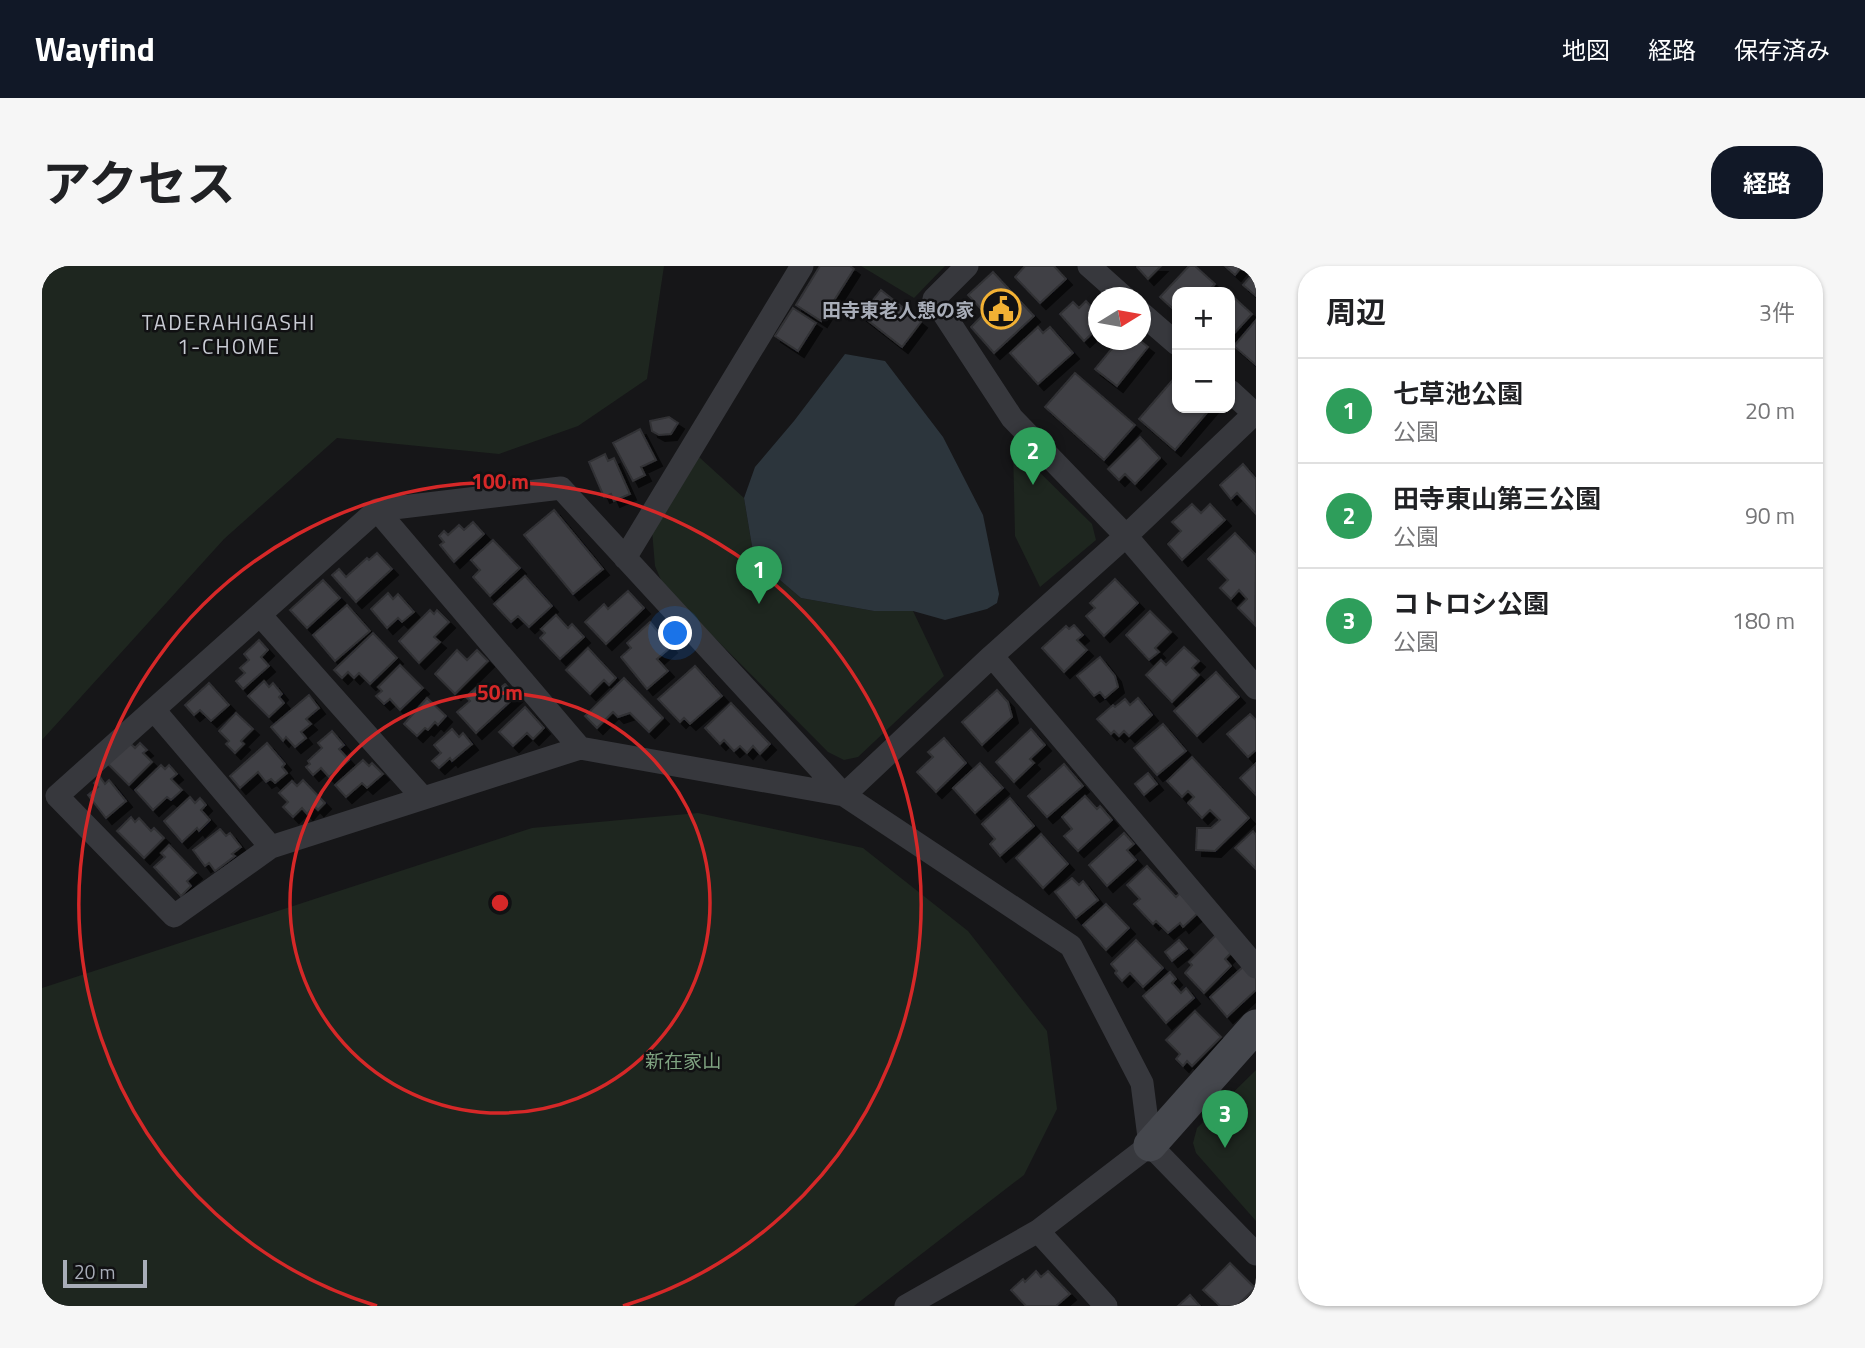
<!DOCTYPE html>
<html lang="ja">
<meta charset="utf-8">
<style>
:root{--surface:#fff;--page:#f6f6f6;--text:#202124;--muted:#757577;--line:#e0e0e0;--accent:#111827}
body{margin:0;font-family:"Titillium Web","Noto Sans JP",sans-serif;background:var(--page);color:var(--text)}
.controls{position:absolute;right:21px;top:21px;display:grid;overflow:hidden;border-radius:14px;box-shadow:0 2px 5px #0004}
.controls button{width:63px;height:63px;display:grid;place-items:center;padding:0;border:0;border-bottom:2px solid var(--line);background:var(--surface);color:var(--text);font:35px sans-serif}
.compass{position:absolute;left:1046px;top:21px;width:63px;height:63px;border-radius:50%;background:var(--surface);box-shadow:0 2px 5px #0004;rotate:79deg}
.scale{position:absolute;left:21px;bottom:18px;width:84px;box-sizing:border-box;padding-left:7px;border:4px solid #a8adb8;border-top:0;font-size:19px;line-height:24px;white-space:nowrap;color:#a8adb8;-webkit-text-stroke:5px #111113;paint-order:stroke}
.you{position:absolute;left:634px;top:368px;width:24px;height:24px;margin:-18px;border:5px solid #fff;border-radius:50%;background:#1a73e8;box-shadow:0 0 0 10px #1a73e833}
.badge{display:grid;place-items:center;width:46px;height:46px;border-radius:50%;background:var(--accent);color:#fff;font-size:23px;font-weight:700}
.pin{position:absolute;translate:-50% -58px;filter:drop-shadow(0 2px 4px #0008)}
.pin::after{content:'';position:absolute;top:37px;width:24px;height:21px;background:inherit;clip-path:polygon(0 0,100% 0,50% 100%)}
.list{margin:0;padding:0;list-style:none}
h2{display:flex;justify-content:space-between;align-items:center;height:91px;margin:0;padding:0 28px;font-size:30px}
h2 small{font-size:23px;font-weight:400;color:var(--muted)}
.list li{display:grid;grid-template-columns:46px 1fr auto;gap:21px;align-items:center;box-sizing:border-box;height:105px;padding:0 28px;border-top:2px solid var(--line)}
.list b{display:block;font-size:26px;white-space:nowrap}
.list p{margin:0;font-size:23px;white-space:nowrap;color:var(--muted)}
.list em{font-size:23px;font-style:normal;color:var(--muted)}
.map{position:relative;flex:none;width:1214px;height:1040px;overflow:hidden;border-radius:28px}
header{display:flex;align-items:center;gap:42px;box-sizing:border-box;height:98px;padding:0 35px;background:var(--accent);color:#fff}
header strong{font-size:33px}
nav{display:flex;gap:38px;margin-inline-start:auto;font-size:24px}
.intro{display:flex;align-items:center;justify-content:space-between;box-sizing:border-box;height:168px;padding:0 42px}
h1{margin:0;font-size:49px}
.button{padding:18px 32px;border-radius:28px;background:var(--accent);color:#fff;font-size:24px;font-weight:700}
main{display:flex;gap:42px;padding:0 42px}
aside{flex:1;background:var(--surface);border-radius:28px;box-shadow:0 2px 5px #0004}
.map>svg:first-child{display:block}
.green{fill:#1e261f}
.water{fill:#2c353c}
.building{fill:#404145;stroke:#303034;stroke-width:2;filter:url(#shadow)}
.lines{fill:none;stroke-linecap:round;stroke-linejoin:round}
.street{stroke:#37383d;stroke-width:23}
.secondary{stroke:#45474d;stroke-width:33}
.ring{fill:none;stroke:#d62828;stroke-width:3.5}
.labels{text-anchor:middle;dominant-baseline:central;stroke-width:5;stroke-linejoin:round;paint-order:stroke}
.poi-label{font-size:19px;font-weight:bold;fill:#a8adb8;stroke:#111113;text-anchor:end}
.park-label{font-size:19px;fill:#7fa381;stroke:#111113}
.neighbourhood-label{font-size:21px;letter-spacing:2px;fill:#c9ccd4;stroke:#111113}
.centre{fill:#d62828;stroke:#111113;stroke-width:3.5}
.ring-label{font-size:21px;text-anchor:middle;font-weight:bold;fill:#d62828;stroke:#111113;stroke-width:5;stroke-linejoin:round;paint-order:stroke}
</style>
<header>
<strong>Wayfind</strong>
<nav><a>地図</a><a>経路</a><a>保存済み</a></nav>
</header>
<div class="intro"><h1>アクセス</h1><a class="button">経路</a></div>
<main>
<div class="map">
<svg width="1214" height="1040" viewBox="0 0 1214 1040">
<defs>
<filter id="shadow"><feDropShadow dx="6" dy="6" stdDeviation="0" flood-color="#0009"/></filter>
</defs>
<rect width="100%" height="100%" fill="#161618"/>
<!-- green -->
<path class="green" d="M0 0H622L605 113 536 160 457 188 295 172 182 273 0 474Z
M819 0H903L872 32Z
M971 180 1050 258 1054 274 998 321 973 270Z
M657 191 702 232 712 292 759 332 832 345H871L902 410 816 491 802 494 786 486 622 321 613 300 610 264Z
M656 547 821 582 926 665 1005 765 1015 843 982 909 812 1040H0V722L490 562Z
M1214 804V955L1154 887 1151 877 1155 862Z"/>
<!-- water -->
<path class="water" d="M803 88 843 95 901 171 941 249 957 328 955 337 945 343 903 354 871 345H832L759 332 712 292 702 232 713 201 752 155Z"/>
<!-- building -->
<path class="building" d="M778 0H808L812 3 779 55 754 39Z
M983 0H1012L1024 13 998 37 973 11Z
M1096 0H1119L1106 13 1095 1Z
M1147 0H1153L1173 18 1166 26H1135V37L1130 42 1118 31Z
M1183 0H1200L1193 9Z
M1214 4V30L1201 19Z
M951 6 992 50 952 87 929 61 943 47 926 29Z
M839 24 879 56 860 81 819 49Z
M1188 28 1210 48 1188 72Z
M1044 35 1056 48V55L1053 59 1056 62 1042 75 1018 48 1031 36 1037 42Z
M751 42 774 57 756 85 733 70Z
M1214 54V99L1192 80Z
M996 61 1001 67 1008 61 1031 87 996 118 968 87Z
M1077 74H1097L1106 81 1075 120 1053 103Z
M1033 107 1093 159 1062 194 1003 141Z
M1135 109V142H1169L1133 184 1097 153Z
M627 151 636 157 629 168 617 169 610 165 608 155Z
M598 163 614 194 599 201 603 209 591 215 571 177Z
M1098 171 1118 192 1093 218 1083 208 1077 214 1066 203Z
M563 188 566 195 572 192 588 228 572 235 569 228 562 231 547 196Z
M1201 198 1214 213V248L1195 227 1189 233 1178 219Z
M1150 238 1159 247 1168 238 1183 254 1140 294 1126 278 1139 265 1130 256Z
M512 244 561 303 531 328 482 269Z
M431 256 442 268 412 296 398 279 402 276 397 270 402 265 406 269 417 259 422 264Z
M1193 267 1214 289 1213 359 1196 342 1205 333 1197 324 1189 333 1178 322 1186 314 1166 293Z
M451 274 478 302 448 330 431 311 438 304 429 294Z
M335 287 350 303 314 336 290 309 297 303 304 311 325 292 327 294Z
M483 310 510 340 487 361 476 350 469 356 452 338Z
M1073 313 1096 337 1062 370 1044 350 1053 342 1048 337Z
M281 314 298 332 265 362 248 344Z
M586 325 602 342 564 378 543 356 562 338 566 343Z
M346 327 351 333 356 328 372 346 360 356 356 352 345 362 329 343Z
M305 339 328 365 293 395 271 369Z
M388 344 392 348 395 344 407 356 392 371 398 376 377 397 357 375Z
M1108 345 1129 366 1113 382 1117 386 1107 394 1084 369Z
M514 349 526 362 530 358 542 371 518 393 498 372 503 367 499 363Z
M608 356 629 381 615 393 626 405 605 423 579 391 589 382 585 377Z
M1032 359 1041 369 1035 374 1045 384 1022 406 1000 382 1024 360 1027 363Z
M331 367 355 392 328 418 317 407 312 412 306 406 300 412 292 404Z
M217 374 226 384 219 391 227 400 201 423 194 415 203 407 198 402 207 394 202 388Z
M1142 381 1157 395 1150 402 1157 409 1130 436 1104 409 1119 394 1124 399Z
M546 382 574 412 567 419 562 414 548 428 524 404Z
M415 384 425 394 435 384 446 395 413 428 393 408Z
M1058 391 1073 410 1076 421 1063 432 1058 426 1052 430 1035 410Z
M358 399 381 422 358 444 348 433 342 438 334 430 340 425 336 421Z
M653 400 680 430 648 458 642 452 638 456 616 433Z
M1174 406 1197 431 1155 470 1132 445Z
M582 412 621 452 607 466 588 447 576 451 571 446 555 462 543 450Z
M222 415 227 421 231 417 240 428 237 431 242 437 227 451 206 430Z
M167 417 187 439 169 455 158 444 152 449 143 439Z
M463 418 474 430 434 467 415 446 428 435 424 431 436 420 441 426 448 419 453 426Z
M955 424 966 436 970 451 940 479 920 456Z
M267 429 277 442 264 453 269 458 259 466 264 472 253 481 244 471 241 475 229 461Z
M385 432 404 450 396 459 393 456 386 464 383 462 375 470 362 458Z
M1096 432 1110 449 1087 470 1082 465 1077 470 1072 465 1069 468 1055 453 1071 439 1073 441 1083 433 1088 439Z
M689 437 728 478 718 488 711 480 705 487 698 480 692 485 682 474 678 478 663 462Z
M483 441 502 462 491 473 485 467 471 480 457 466Z
M194 447 211 463 199 475 202 478 193 487 184 478 187 475 177 465Z
M1208 448 1214 454V484L1206 491 1185 468Z
M1121 458 1144 485 1115 509 1092 482Z
M410 463 417 471 421 467 430 478 410 495 408 492 397 502 390 495 399 487 392 479Z
M989 463 1003 479 988 493 992 497 972 516 954 496Z
M290 465 302 479 297 483 307 494 287 511 279 502 271 509 264 501 268 498 266 495 280 482 276 477Z
M902 472 924 497 894 526 875 506 891 491 886 486Z
M86 475 93 482 98 477 105 484 101 487 110 496 87 519 65 497Z
M225 477 243 498 240 501 245 507 233 517 229 513 224 516 216 506 198 522 188 510Z
M1150 491 1207 552 1173 585 1154 584 1155 562H1169L1178 554 1168 544 1160 552 1146 537 1152 531 1146 525 1140 531 1125 515Z
M321 494 327 500 330 497 341 508 325 522 320 517 304 531 293 519Z
M938 497 961 522 933 547 911 522Z
M1214 497V529L1198 512Z
M1022 498 1041 520 1005 551 986 530Z
M119 499 123 503 127 499 135 508 129 513 140 524 129 534 125 531 111 544 93 524Z
M1106 507 1115 518 1102 529 1093 518Z
M58 511 63 518 67 514 84 535 64 552 46 529 56 521 52 517Z
M261 514 283 537 276 544 272 540 265 548 260 542 251 551 241 541 246 536 237 527 250 515 255 520Z
M1043 530 1055 543 1058 540 1070 554 1036 585 1022 570 1030 563 1020 551Z
M148 531 153 537 158 532 164 539 159 544 168 554 157 565 155 562 140 576 122 555Z
M968 532 992 560 958 590 948 578 953 573 940 558Z
M89 551 93 556 97 552 109 565 112 562 122 572 102 592 75 565Z
M178 563 184 570 188 567 199 581 190 588 193 590 173 605 167 597 163 600 151 584Z
M1211 565 1214 569V603L1193 582Z
M1082 567 1092 578 1085 584 1094 594 1065 620 1047 599Z
M999 568 1026 598 1001 622 974 592Z
M127 579 154 607 145 615 149 620 139 630 112 601 123 591 119 587Z
M1105 600 1134 631 1138 627 1156 647 1141 661 1138 657 1126 667 1114 655 1111 658 1092 638 1098 633 1085 619Z
M1030 612 1037 619 1041 615 1056 634 1034 652 1013 626Z
M1064 638 1087 662 1064 684 1041 659Z
M1175 668 1192 684 1183 693 1189 700 1162 727 1143 707 1150 699 1147 696Z
M1094 674 1121 702 1101 721 1088 707 1080 715 1073 707 1075 705 1069 698Z
M1137 674 1145 683 1130 695 1123 686Z
M1203 699 1214 711V724L1185 751 1168 731Z
M1128 706 1134 713 1130 717 1139 727 1144 722 1152 732 1124 757 1101 730Z
M1153 745 1179 771 1150 800 1145 795 1141 800 1134 793 1138 788 1124 774Z
M1188 997 1213 1022 1195 1040H1178L1161 1024Z
M994 1005 999 1011 1006 1005 1028 1028 1014 1040H984L969 1024 981 1013 983 1016Z
M1148 1029 1158 1040H1136Z"/>
<g class="lines">
<!-- street -->
<path class="street" d="M925 0 892 33 970 152 1084 270 1214 422
M1047 0 1083 32
M1098 46 1135 78
M1188 125 1214 149
M1214 146 1084 270 950 390 802 529 519 222 335 244 15 530 132 650 229 581 538 482 802 529 1029 680 1100 817 1108 879 1214 988
M335 244 538 482
M583 292 760 0
M218 349 381 532
M950 390 1214 701
M112 444 229 581
M996 965 1064 1040
M864 1040 996 965 1108 879"/>
<!-- secondary -->
<path class="secondary" d="M1108 879 1214 760"/>
</g>
<!-- distance rings -->
<g class="ring">
<circle cx="458" cy="637" r="210"/>
<path d="M335 1040A421 421 0 1 1 581 1040"/>
</g>
<!-- icons -->
<defs>
<g id="civic-ring" transform="scale(2.0125)"><circle r="9.5" fill="#111113" stroke="#f2b134" stroke-width="1.5"/><path d="M-.6-6.5H3V-4.5H.6V-3L4-1V1h2V6H-6V1h2V-1L-.6-3ZM-1.2 2.5V6h2.4V2.5Z" fill="#f2b134"/></g>
</defs>
<g fill-rule="evenodd">
<use href="#civic-ring" x="959" y="43"/>
</g>
<g class="labels">
<!-- poi labels -->
<g class="poi-label">
<text x="932" y="43">田寺東老人憩の家</text>
</g>
<!-- park labels -->
<g class="park-label">
<text x="641" y="794">新在家山</text>
</g>
<!-- neighbourhood labels -->
<g class="neighbourhood-label">
<text x="187" y="56">TADERAHIGASHI<tspan x="187" dy="24">1-CHOME</tspan></text>
</g>
</g>
<circle cx="458" cy="637" r="10" class="centre"/>
<g class="ring-label">
<text x="458" y="223">100 m</text>
<text x="458" y="434">50 m</text>
</g>
</svg>
<div class="controls">
<button>+</button>
<button>−</button>
</div>
<svg class="compass" viewBox="-18 -18 36 36"><path d="M0-13l5 13h-10z" fill="#e53935"/><path d="M0 13l5-13h-10z" fill="#757577"/></svg>
<div class="scale">20 m</div>
<div class="you"></div>
<div class="pin badge" style="left:717px;top:338px;background:#2e9e5b">1</div>
<div class="pin badge" style="left:991px;top:219px;background:#2e9e5b">2</div>
<div class="pin badge" style="left:1183px;top:882px;background:#2e9e5b">3</div>
</div>
<aside>
<h2>周辺<small>3件</small></h2>
<ul class="list">
<li><span class="badge" style="background:#2e9e5b">1</span><div><b>七草池公園</b><p>公園</p></div><em>20 m</em></li>
<li><span class="badge" style="background:#2e9e5b">2</span><div><b>田寺東山第三公園</b><p>公園</p></div><em>90 m</em></li>
<li><span class="badge" style="background:#2e9e5b">3</span><div><b>コトロシ公園</b><p>公園</p></div><em>180 m</em></li>
</ul>
</aside>
</main>
